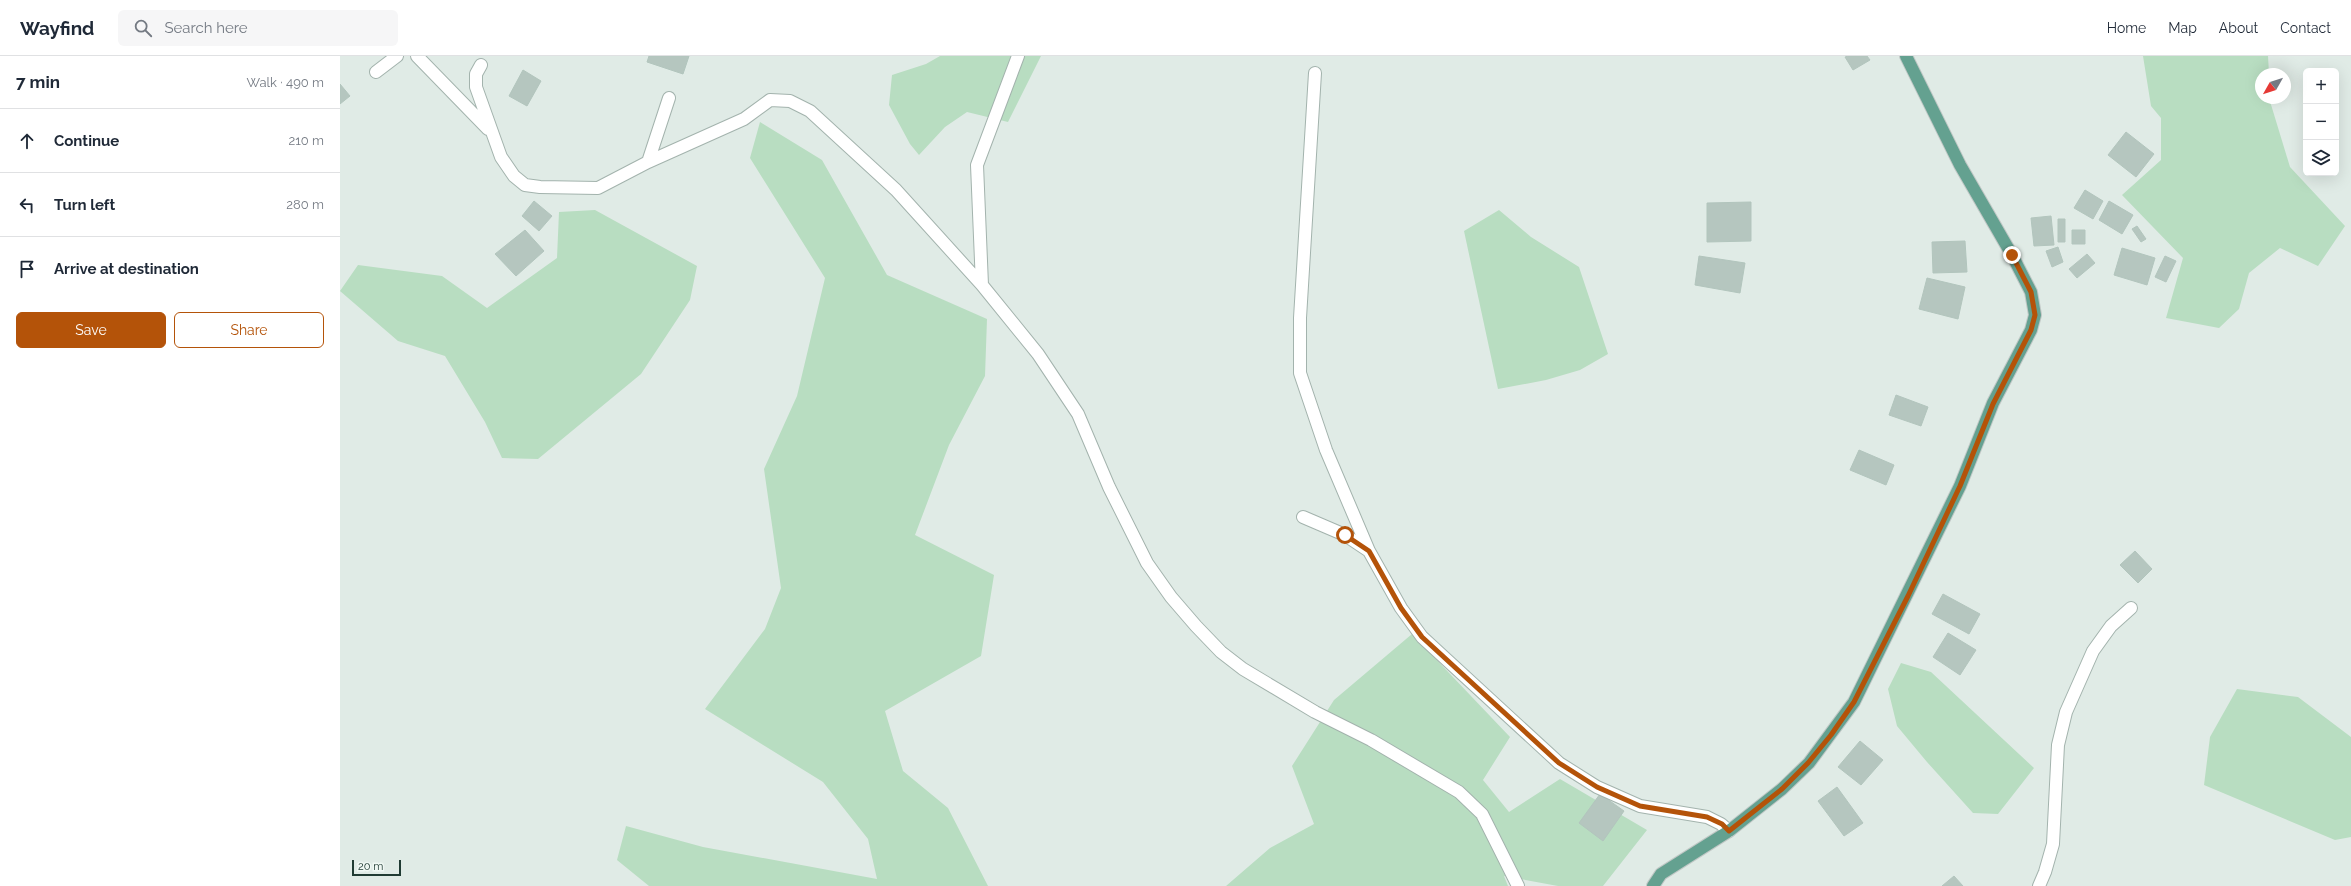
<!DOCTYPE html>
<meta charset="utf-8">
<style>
:root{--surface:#fff;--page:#f6f6f7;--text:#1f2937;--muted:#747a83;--line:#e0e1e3;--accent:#b45309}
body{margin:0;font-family:Raleway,sans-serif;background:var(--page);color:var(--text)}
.controls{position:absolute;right:12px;top:12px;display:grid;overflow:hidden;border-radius:6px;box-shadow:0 4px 16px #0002}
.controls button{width:36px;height:36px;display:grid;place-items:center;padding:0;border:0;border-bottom:1px solid var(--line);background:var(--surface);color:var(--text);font:20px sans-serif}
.compass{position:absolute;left:1915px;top:12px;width:36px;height:36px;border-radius:50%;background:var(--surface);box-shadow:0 4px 16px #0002;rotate:231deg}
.scale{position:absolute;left:12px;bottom:10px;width:49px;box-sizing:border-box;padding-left:4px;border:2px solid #203b33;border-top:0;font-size:11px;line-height:14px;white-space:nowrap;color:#203b33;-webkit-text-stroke:3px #f0f8f4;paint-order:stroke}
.stop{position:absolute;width:12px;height:12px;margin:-9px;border:3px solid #b45309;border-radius:50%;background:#fff}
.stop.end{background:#b45309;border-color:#fff;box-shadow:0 1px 4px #0008}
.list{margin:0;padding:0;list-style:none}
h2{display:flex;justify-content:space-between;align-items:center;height:52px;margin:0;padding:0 16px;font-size:17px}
h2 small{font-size:13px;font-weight:400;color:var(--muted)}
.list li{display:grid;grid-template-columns:26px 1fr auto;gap:12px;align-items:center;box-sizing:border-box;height:64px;padding:0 16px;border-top:1px solid var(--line)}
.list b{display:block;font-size:15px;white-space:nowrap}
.list em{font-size:13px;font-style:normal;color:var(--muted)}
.actions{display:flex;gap:8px;padding:12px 16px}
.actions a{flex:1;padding:9px 0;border:1px solid var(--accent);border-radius:6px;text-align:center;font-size:14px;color:var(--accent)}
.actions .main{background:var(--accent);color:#fff}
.icon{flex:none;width:22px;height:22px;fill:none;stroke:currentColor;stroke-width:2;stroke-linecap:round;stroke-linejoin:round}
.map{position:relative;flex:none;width:2011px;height:830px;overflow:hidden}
header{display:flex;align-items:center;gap:24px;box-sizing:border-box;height:56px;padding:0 20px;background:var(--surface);border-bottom:1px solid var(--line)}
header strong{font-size:19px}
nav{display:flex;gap:22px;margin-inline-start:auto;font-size:14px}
.search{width:280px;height:36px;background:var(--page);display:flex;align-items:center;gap:10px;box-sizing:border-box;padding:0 14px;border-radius:6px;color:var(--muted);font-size:15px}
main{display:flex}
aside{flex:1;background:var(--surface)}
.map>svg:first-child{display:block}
.green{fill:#b8ddc1}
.building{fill:#b5c6bf;stroke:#b2c5bd}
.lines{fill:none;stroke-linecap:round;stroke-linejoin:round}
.minor-casing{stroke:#a3b3ad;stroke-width:14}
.major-casing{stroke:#c1c8c6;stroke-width:14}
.minor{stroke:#fff;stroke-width:12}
.major{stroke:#64a190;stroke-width:12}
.route{stroke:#b45309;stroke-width:5}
</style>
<header>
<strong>Wayfind</strong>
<div class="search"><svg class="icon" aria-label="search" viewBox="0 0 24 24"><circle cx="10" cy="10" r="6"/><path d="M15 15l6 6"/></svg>Search here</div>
<nav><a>Home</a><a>Map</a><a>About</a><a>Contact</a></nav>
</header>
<main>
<aside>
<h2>7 min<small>Walk · 490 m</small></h2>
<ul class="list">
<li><svg class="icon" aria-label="ahead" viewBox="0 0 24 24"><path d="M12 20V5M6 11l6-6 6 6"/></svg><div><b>Continue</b></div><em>210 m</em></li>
<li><svg class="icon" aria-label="left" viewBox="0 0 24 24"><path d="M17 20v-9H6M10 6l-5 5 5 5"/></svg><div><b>Turn left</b></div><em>280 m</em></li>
<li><svg class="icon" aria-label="arrive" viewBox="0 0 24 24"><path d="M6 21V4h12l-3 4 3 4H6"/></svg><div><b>Arrive at destination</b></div></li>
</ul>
<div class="actions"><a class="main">Save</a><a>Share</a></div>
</aside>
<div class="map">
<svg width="2011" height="830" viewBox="0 0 2011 830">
<rect width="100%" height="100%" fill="#e0ebe6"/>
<!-- green -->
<path class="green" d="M600 0H701L668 66 627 56 605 71 579 99 570 88 549 49 552 19 586 8Z
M1803 0H1928L1929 18H1921V42H1929L1950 111 2005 170 1978 210 1940 192 1909 217 1899 253 1879 272 1826 262 1843 202 1782 139 1821 104V62L1811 50Z
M420 66 482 104 547 219 647 263 645 320 609 389 575 479 654 519 641 600 545 655 563 715 608 752 648 830H309L277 804 286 770 363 791 537 823 528 783 483 726 365 653 425 573 441 532 424 413 457 340 485 222 410 102Z
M255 154 357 210 350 244 301 318 198 403 162 402 145 366 105 300 58 285 0 235 18 209 102 220 147 252 217 202 219 156Z
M1159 154 1191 181 1239 211 1268 298 1240 314 1206 324 1158 333 1124 175Z
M1072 578 1170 681 1143 724 1169 756 1220 723 1307 774 1263 830H1218L1164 820 1168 830H886L930 792 974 768 952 710 994 644Z
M1561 607 1591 616 1694 712 1658 758 1633 757 1587 706 1557 670 1548 633Z
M1897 633 1958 641 2011 681V781L1995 784 1864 729 1870 681Z"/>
<!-- building -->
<path class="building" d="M309 0H349L343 18 307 6Z
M1508 0H1527L1530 4 1513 14 1505 1Z
M183 14 201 25 187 50 169 40Z
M0 28 10 40 0 48Z
M1786 76 1814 98 1796 121 1768 99Z
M1745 134 1763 145 1753 163 1734 152Z
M194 145 212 160 199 175 182 160Z
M1769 145 1793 159 1782 178 1759 164Z
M1411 146V185L1367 186V147Z
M1711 160 1714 189 1694 190 1691 162Z
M1718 163H1725V186H1718Z
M1797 170 1806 183 1801 186 1792 173Z
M185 174 204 195 176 220 155 198Z
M1732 174H1745V188H1732Z
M1625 185 1627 216 1593 217 1592 186Z
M1718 191 1723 206 1712 211 1706 195Z
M1782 192 1815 202 1807 229 1774 219Z
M1747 198 1755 207 1737 222 1729 213Z
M1359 200 1405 207 1400 237 1355 229Z
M1825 200 1836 205 1826 226 1815 221Z
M1587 222 1625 231 1618 263 1579 253Z
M1556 339 1588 351 1581 370 1549 359Z
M1519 394 1554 409 1546 429 1510 414Z
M1795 495 1812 513 1798 527 1780 509Z
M1603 538 1640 558 1629 578 1592 558Z
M1608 577 1636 594 1620 619 1593 601Z
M1520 685 1543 704 1521 729 1498 711Z
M1497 731 1523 767 1504 780 1478 745Z
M1260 738 1284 755 1263 785 1239 767Z
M1614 820 1623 830H1602Z"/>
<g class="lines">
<!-- minor casing -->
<g class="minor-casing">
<path id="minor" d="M77 0 148 73
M141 9 136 18V31L161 101 174 120 185 129 200 131 258 132 308 106 404 63 430 44 450 45 470 55 556 134 642 229 698 298 738 358 769 431 807 507 831 541 856 570 881 596 903 613 975 656 1031 684 1119 736 1142 758 1178 830
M36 16 57 0
M975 17 960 262V317L986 394 1029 495
M308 106 329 42
M642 229 637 109 678 0
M963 461 1005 479 1029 495 1061 552 1082 581 1219 707 1257 731 1300 750 1367 761 1381 768 1389 775
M1699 830 1705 816 1713 788 1718 689 1726 656 1753 595 1771 570 1791 552"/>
</g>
<!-- major casing -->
<g class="major-casing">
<path id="major" d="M1313 830 1321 818 1389 775 1442 733 1469 707 1514 646 1620 430 1653 347 1691 274 1695 259 1691 236 1672 199 1620 109 1566 0"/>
</g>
<!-- minor -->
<use href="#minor" class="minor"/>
<!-- major -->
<use href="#major" class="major"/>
</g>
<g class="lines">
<!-- route -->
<path class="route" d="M1005 479 1029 495 1061 552 1082 581 1219 707 1257 731 1300 750 1367 761 1382 768 1389 775 1442 733 1468 707 1491 679 1514 646 1568 540 1620 430 1653 348 1691 274 1695 259 1691 236 1672 199"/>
</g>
</svg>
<div class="controls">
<button>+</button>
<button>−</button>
<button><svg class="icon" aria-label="layers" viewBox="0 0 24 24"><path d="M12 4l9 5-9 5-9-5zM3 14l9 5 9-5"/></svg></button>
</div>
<svg class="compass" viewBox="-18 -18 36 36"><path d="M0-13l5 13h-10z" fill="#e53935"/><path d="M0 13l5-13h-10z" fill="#747a83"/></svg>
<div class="scale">20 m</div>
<div class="stop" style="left:1005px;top:479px"></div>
<div class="stop end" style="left:1672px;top:199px"></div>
</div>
</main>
